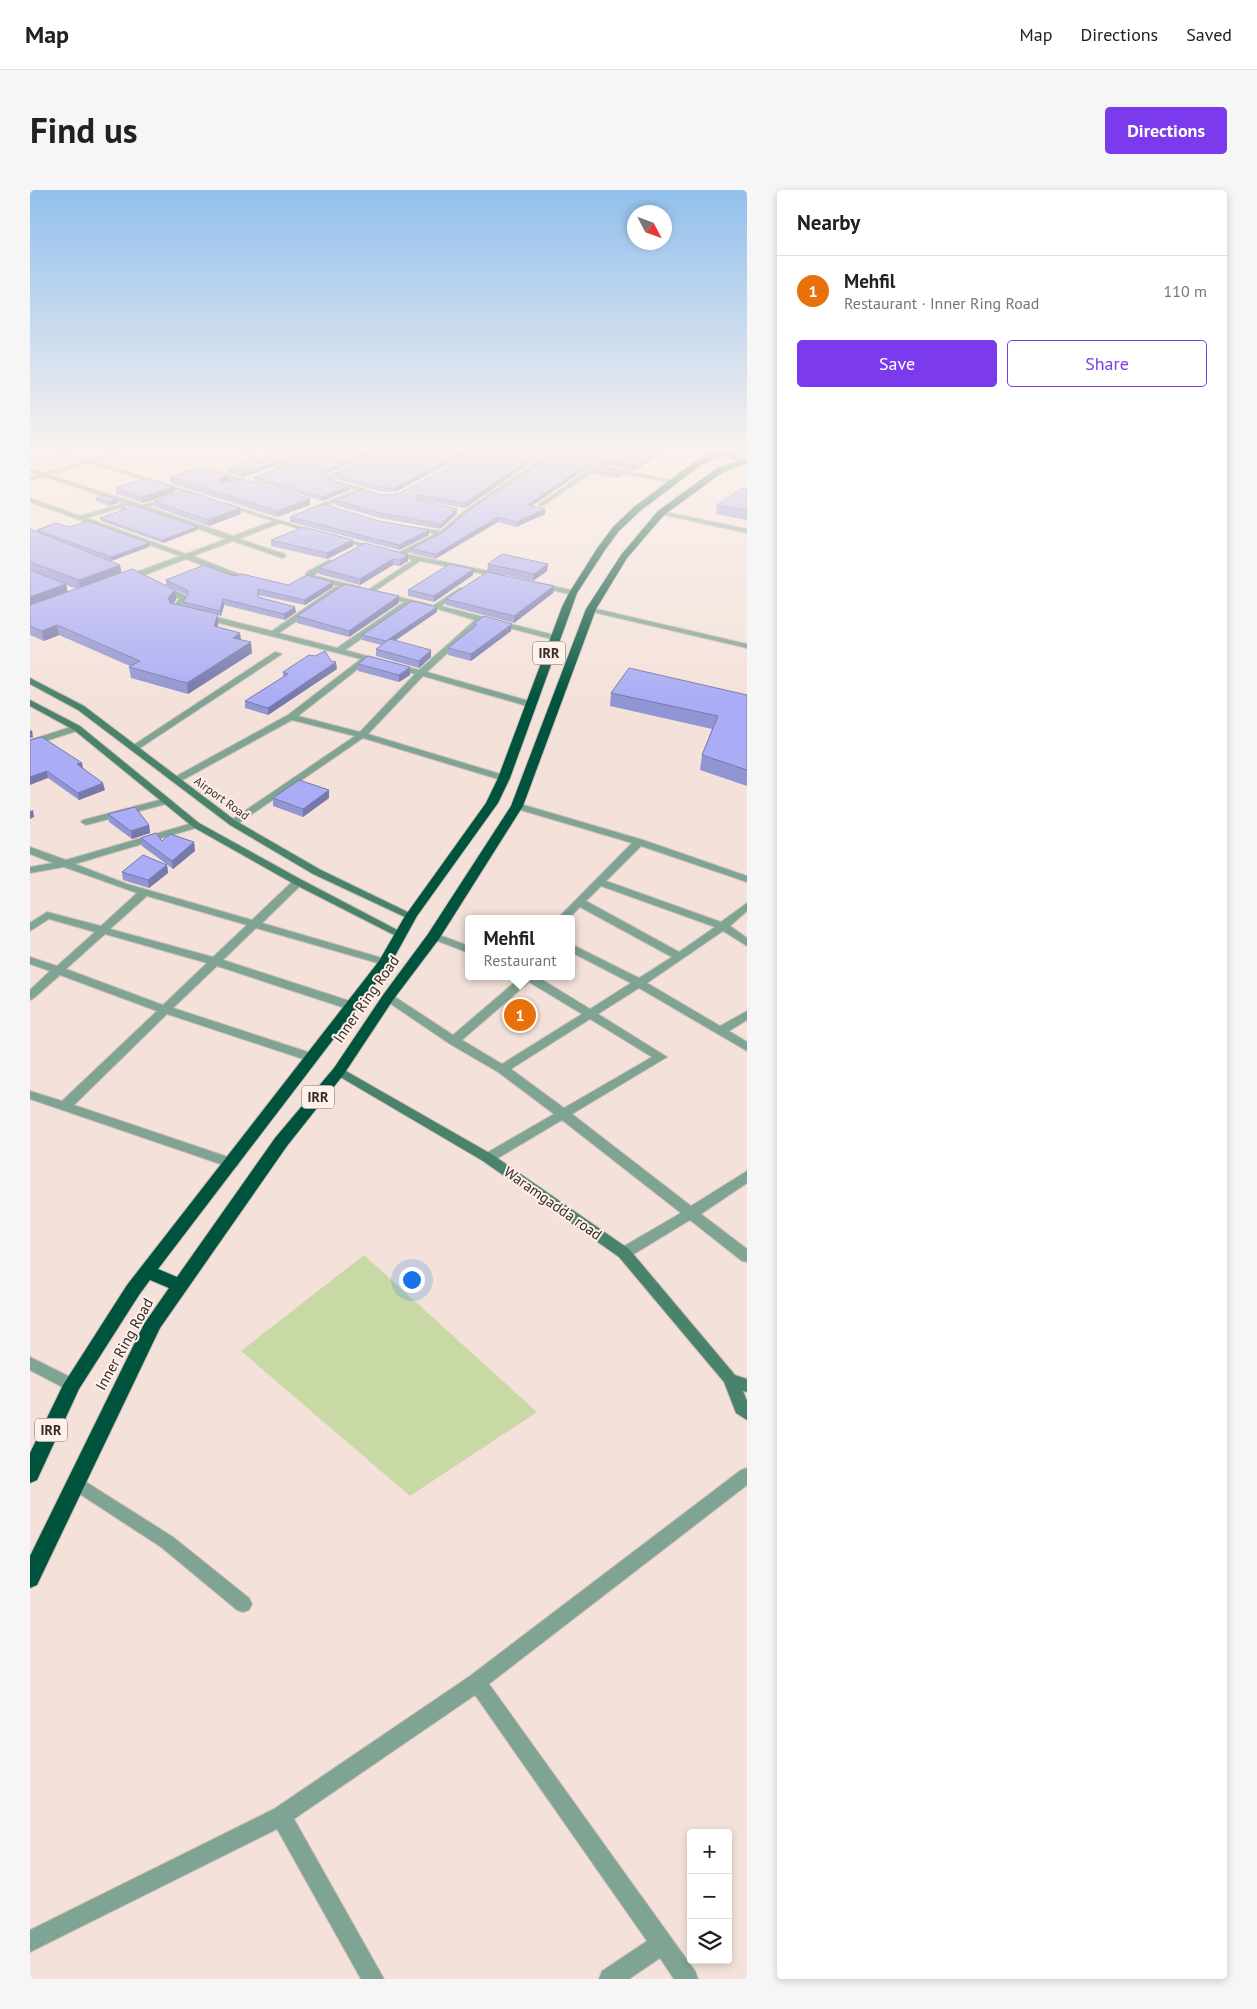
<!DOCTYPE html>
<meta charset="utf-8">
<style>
:root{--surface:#fff;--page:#f6f6f6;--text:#202124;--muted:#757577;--line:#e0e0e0;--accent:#7c3aed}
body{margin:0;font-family:"PT Sans",sans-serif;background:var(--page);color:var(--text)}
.controls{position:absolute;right:15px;bottom:15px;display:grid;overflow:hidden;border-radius:5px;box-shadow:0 2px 8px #0003}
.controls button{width:45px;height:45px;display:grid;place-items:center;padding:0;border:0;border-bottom:1px solid var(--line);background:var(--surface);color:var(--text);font:25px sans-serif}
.compass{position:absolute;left:597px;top:15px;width:45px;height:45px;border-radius:50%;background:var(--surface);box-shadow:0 2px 8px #0003;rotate:131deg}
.you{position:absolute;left:381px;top:1089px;width:18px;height:18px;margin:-12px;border:4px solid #fff;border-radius:50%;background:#1a73e8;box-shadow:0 0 0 8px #1a73e833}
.badge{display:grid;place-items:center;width:32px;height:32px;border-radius:50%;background:var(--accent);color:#fff;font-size:16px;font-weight:700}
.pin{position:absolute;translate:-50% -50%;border:2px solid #fff;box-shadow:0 1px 5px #0006}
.popup{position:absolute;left:435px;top:725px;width:110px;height:65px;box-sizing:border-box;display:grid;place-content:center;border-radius:5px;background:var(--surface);filter:drop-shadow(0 1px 4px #0005);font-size:16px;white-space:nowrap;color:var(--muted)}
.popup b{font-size:19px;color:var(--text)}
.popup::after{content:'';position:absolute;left:50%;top:100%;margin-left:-10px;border:10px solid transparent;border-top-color:var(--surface)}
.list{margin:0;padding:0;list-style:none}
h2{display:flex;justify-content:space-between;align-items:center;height:65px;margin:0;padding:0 20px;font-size:21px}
h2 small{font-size:16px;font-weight:400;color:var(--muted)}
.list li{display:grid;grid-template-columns:32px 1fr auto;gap:15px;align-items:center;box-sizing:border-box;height:70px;padding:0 20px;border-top:1px solid var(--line)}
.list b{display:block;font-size:19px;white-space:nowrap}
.list p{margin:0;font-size:16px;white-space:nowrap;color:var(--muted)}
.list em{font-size:16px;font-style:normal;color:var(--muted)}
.actions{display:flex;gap:10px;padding:15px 20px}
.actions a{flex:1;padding:11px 0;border:1px solid var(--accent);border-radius:5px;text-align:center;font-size:18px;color:var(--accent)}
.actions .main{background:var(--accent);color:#fff}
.icon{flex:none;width:28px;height:28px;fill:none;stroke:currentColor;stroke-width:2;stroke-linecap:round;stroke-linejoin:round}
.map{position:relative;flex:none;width:717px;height:1789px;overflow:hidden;border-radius:5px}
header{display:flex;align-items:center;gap:30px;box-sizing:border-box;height:70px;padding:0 25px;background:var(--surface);border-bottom:1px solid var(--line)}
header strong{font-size:24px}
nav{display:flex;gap:28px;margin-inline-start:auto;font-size:18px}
.intro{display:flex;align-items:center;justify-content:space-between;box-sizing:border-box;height:120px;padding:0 30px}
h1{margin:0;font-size:35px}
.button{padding:12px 22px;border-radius:5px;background:var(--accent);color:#fff;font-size:18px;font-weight:700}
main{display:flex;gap:30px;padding:0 30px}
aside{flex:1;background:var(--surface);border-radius:5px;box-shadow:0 2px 8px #0003}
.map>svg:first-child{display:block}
.green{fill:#c9d9a5}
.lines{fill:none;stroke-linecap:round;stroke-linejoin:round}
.street-casing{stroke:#cebeb7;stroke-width:2}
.secondary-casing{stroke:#cebeb7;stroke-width:2}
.primary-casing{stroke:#cebeb7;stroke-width:2}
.highway-casing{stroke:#cebeb7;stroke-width:2}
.street{fill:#7fa494;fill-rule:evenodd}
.secondary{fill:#4a836c;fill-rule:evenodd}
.primary{fill:#1b6b51;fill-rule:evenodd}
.highway{fill:#00533c;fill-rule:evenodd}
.wall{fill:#9295d3;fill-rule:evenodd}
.shaded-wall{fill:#7779ac}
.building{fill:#aaadf5;stroke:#7779ac}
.labels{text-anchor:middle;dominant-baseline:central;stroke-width:4;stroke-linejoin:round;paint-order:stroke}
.far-street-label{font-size:12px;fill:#342d2a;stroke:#fff0e9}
.shield{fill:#fff0e9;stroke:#716863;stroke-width:1}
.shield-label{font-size:14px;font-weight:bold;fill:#342d2a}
.street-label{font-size:15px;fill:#342d2a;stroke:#fff0e9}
</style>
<header>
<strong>Map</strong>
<nav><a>Map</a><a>Directions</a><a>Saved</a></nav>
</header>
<div class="intro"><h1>Find us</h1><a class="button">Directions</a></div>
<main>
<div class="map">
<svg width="717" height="1789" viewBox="0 0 717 1789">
<rect width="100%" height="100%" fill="#f4e2da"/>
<!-- green -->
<path class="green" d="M334 1065 507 1222 380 1306 211 1161Z"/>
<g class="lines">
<!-- street casing -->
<g class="street-casing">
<path id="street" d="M16 258C31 257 44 268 59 269 72 269 87 258 102 258L65 271 174 306 169 307 59 273 20 285 113 315 142 307V309L119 317 203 346 243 331 193 315V313L291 343 288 345 250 333 209 349 255 364 256 366 252 368 203 351 163 366 211 385V389H208L156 369 99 391H93V387L150 366 0 312V308L50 326 94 313 14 287 0 291V287L8 285 0 282V278L14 283 53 271ZM100 315 111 318 196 349 156 364 57 328Z
M229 258H236L221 266 234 270V272L213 266Z
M290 258H297L244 282 239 281Z
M358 258H365L303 288 305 291 335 299V301L280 322H276V320L327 300 301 293 297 286Z
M459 258H470L515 266 527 258H533L521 267 565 275 587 258H593L572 276 646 291 643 293 568 279 511 317 508 315 509 314 561 278 517 270 438 323 414 344 376 364 473 384V388L390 371 345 401 402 415 398 417 382 414 315 460 389 480 445 430 401 417 430 398H433V402L411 416 528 446V450H525L452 431 397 482 503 512V516H497L393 486 338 544 477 586V590H471L333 548 206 635H200V631L325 546 262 530 149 592H143V588L258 525 331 469 142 421 141 419 149 409 129 399V395H135L156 406 157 408 150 418 242 441 305 397H311V401L249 443 307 458 374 412 335 402 383 370 305 349V347L369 362 405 344 381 339V337L411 341 434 321 510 269ZM338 471 385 484 330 542 268 526Z
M683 258H700L709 260 706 262Z
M183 280 226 294 227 295 222 296 181 283 180 282Z
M631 321 717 339V343L629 324 628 323Z
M299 370 306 372 284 385 286 386 330 397V401L280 390 276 384 277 382Z
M504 392 546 401 547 403 543 405 504 396Z
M558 417 717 454V458L558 421Z
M245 462 252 464 107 560H101L99 558Z
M47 535 51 538 50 540 0 556V550Z
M137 608 142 611 140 613 56 635 51 632 53 630Z
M487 613 613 650 717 686V692L611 656 576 691 691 732 717 713V721L700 736 717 748V756L693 741 617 793 690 836 717 821V830L699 841 717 852V861L609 798 568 824 637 867 542 924 661 1016 717 981V993L671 1024 717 1059V1072L712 1071 660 1030 599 1067 594 1068 589 1067 587 1063 589 1059 651 1023 532 930 463 971H453L451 968 453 965 524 924 468 882 420 854 352 808 358 804 362 805 423 845 492 786H506L560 819 601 793 541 762V754L609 788 642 767 550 717 538 729H527L602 653 484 618 482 616ZM571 696 685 737 649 762 556 711ZM499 792 552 824 472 874 432 850ZM560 829 622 867 534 918 481 879Z
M166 632 169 633V637L45 674 97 694 222 730 264 690H272L273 692 272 694 232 733 359 770 361 772 359 774H351L226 738 193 770 326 813 328 816 326 819H318L187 776 143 818 284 864 286 867 284 870H276L137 824 44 915 207 970 209 973 207 976 202 978 0 909V901L32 911 127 821 30 785 4 808 0 810V800L20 781 0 774V767L27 776 65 742 19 729 0 741V733L17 722 71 736 107 703 34 677 0 683V677L23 673 0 664V657L36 670ZM117 706 217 735 183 767 80 739ZM75 744 177 773 133 815 36 779Z
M404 743 439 756V763L400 748 399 746Z
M0 1167 48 1191 50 1195 48 1199 42 1201 36 1199 0 1180Z
M717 1278V1295L459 1494 665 1781 668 1789H644L630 1768 599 1789H569L572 1781 617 1751 445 1505 264 1629 354 1789H331L247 1639 0 1762V1740L244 1619 440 1486 711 1280Z
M45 1285 143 1347 219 1408 222 1414 219 1420 213 1422 207 1420 131 1357 39 1297 37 1292 39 1287Z"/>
</g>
<!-- secondary casing -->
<g class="secondary-casing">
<path id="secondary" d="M0 488 54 516 206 631 291 680 386 726 385 728H377L283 684 200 635 48 520 0 494Z
M0 510 50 536 169 633 272 690 375 744 374 746H366L264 694 163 637 44 540 0 516Z
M309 877 463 965 599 1059 705 1185 717 1189V1202L713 1201 717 1211V1230L706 1223 694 1192 589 1067 453 971 305 884 303 881Z"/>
</g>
<!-- primary casing -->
<g class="primary-casing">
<path id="primary" d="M687 258H693L715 271C707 274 692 265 687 258Z"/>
</g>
<!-- highway casing -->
<g class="highway-casing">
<path id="highway" d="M709 258H717V260L685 268 670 276 610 321 589 341 575 360 547 403 542 417 480 588 468 613 387 726 360 775 128 1079 147 1087 245 948 304 878 353 805 398 744 481 616 556 419 591 365 628 321 687 278 717 268V273L693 282 634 325 597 368 566 419 493 616 409 749 363 810 314 884 257 956 130 1138 7 1395 0 1398V1366L114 1134 139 1098 120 1090 109 1105 49 1199 7 1290 0 1293V1263L33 1195 97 1095 349 771 375 726 456 613 468 588 532 417 539 403 568 357 583 337 604 317 664 272 680 264Z"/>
</g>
<!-- street -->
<use href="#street" class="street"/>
<!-- secondary -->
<use href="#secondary" class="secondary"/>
<!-- primary -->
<use href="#primary" class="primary"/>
<!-- highway -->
<use href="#highway" class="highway"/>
</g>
<!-- wall -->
<path class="wall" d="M238 258H286L254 273 212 287 198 283 197 279 235 270 246 260 238 259Z
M448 258 365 302H352L306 289V285Z
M479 258H524L515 264Z
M584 258 565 273 526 266V262Z
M634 260 607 279 601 280 576 275 577 271Z
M505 270 435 318 388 310 427 324 410 339 350 328 305 315V310L351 305 368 304Z
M260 275 296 284 300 291 320 296V300L292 311 224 291V287Z
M557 275 556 279 502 316 515 324 486 337 468 332 405 369 381 363V359Z
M565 281 593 282 592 285 587 288 564 284Z
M199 285V291L280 309V315L247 327 140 293V287Z
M144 297 145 303 113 313 86 304V298Z
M717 298V330L686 324 687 315Z
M66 308 87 310 88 313 79 316 66 311Z
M124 311 211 324 179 336 125 317Z
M91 316 167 337V340L133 353 71 331 70 328 92 320H91Z
M260 327 349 331 399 345 369 360 260 332Z
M39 337 119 353V357L81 371 90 375 91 383 145 400 146 410 143 413 153 416V412L157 405 136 395V390L204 386 258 395 303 392V397L275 415 228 405V407L266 422 255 430 194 415 191 426 188 425V437L210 443 211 450 222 463 158 504 101 488 99 477 100 476 29 445 14 451 0 445V339L8 342 7 340ZM36 395 47 399 37 402Z
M241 350H323V356L297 369 241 356Z
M378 365V371L370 376 363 375 330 395 289 384V378Z
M458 374 517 381 503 391 457 381Z
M444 379 443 385 404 412 378 406V400Z
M524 396 523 403 484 433 416 415V409Z
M369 413 319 447 267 433V426Z
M407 422 365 450 401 467 389 478 346 466V459L351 455 332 450V445Z
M444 434 481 441 441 471 418 465V458L444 437Z
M328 474 380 485 369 492 328 481Z
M307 479 238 525 215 518V511L253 487V482Z
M581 503 717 505V596L670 580 672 565 682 539 580 516Z
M0 550 52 573 53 579 75 600 49 610 18 588Z
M299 600V608L273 627 243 616V608Z
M78 624 119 635 120 643 102 649 79 632Z
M111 648 132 651 164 652 165 661 143 679 112 656Z
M137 675 138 683 119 698 93 690 92 682Z"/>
<!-- shaded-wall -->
<path class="shaded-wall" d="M278 258H286L254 273 212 287V283Z
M346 258H355L296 284 295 283 296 280Z
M441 258H448L365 302V298Z
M519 258H524L515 264V260Z
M580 258H584L565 273V269Z
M632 258H634V260L607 279 601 280 602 276Z
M506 265 505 270 435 318V313Z
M557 275 556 279 497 319V315Z
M593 282 592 285 587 288 588 285Z
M199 285V291L189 295V289Z
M320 296V300L292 311V307Z
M144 297 145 303 113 313 112 307Z
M280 309V315L247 327V321Z
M87 310 88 313 79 316V312Z
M210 318 211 324 179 336 178 330Z
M427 319V324L410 339 411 334Z
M515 319V324L486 337 487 332Z
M468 327V332L405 369 406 364Z
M167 337V340L133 353 132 350Z
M399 340V345L369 360V355Z
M323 350V356L297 369V363Z
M119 353V357L81 371V367Z
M378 365V371L370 376V370Z
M363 369V375L330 395V389Z
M518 374 517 381 503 391 504 384Z
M90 375 92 385 50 400 49 390Z
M444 379 443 385 404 412V406Z
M303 392V397L275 415 274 410Z
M36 394 38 404 0 418V407Z
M524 396 523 403 484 433V426Z
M145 400 146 410 140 418 138 408Z
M369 406V413L319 447V441Z
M193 409 194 415 191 426 190 421Z
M265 417 266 422 255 430 254 424Z
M407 417V422L356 457V451Z
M188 424V435L185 446 184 436Z
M482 434 481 441 441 471V464Z
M27 435 29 445 14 451 12 441Z
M210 443 211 453 203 448Z
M221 452 222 463 158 504 157 493Z
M401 460V467L389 478V471Z
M306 472 307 479 238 525V518Z
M380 477V485L369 492V485Z
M2 540 3 547 0 548V541Z
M52 573 53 580 47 574Z
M17 581 18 588 0 595V587Z
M73 593 75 600 49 610 48 603Z
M299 600V608L273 627V619Z
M3 620 4 627 0 629V621Z
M119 635 120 643 102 649 101 641Z
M164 652 165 661 143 679 142 671Z
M137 675 138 683 119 698 118 690Z"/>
<!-- building -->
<path class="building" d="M250 258H278L254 269 212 283 197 279 226 268 235 270V265L252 258Z
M294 258H346L296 280 295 283 300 291 320 296 292 307 224 287 260 275Z
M361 258H441L365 298H352L306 285Z
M454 258H470L506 265 435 313 387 305 388 310 427 319 411 334 350 323 305 310 333 299 351 305 368 304Z
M500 258H519L515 260Z
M532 258H580L565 269 526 262Z
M592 258H632L607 275 602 276 577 271Z
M518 268 557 275 497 315 515 319 487 332 468 327 406 364 381 359 415 341 439 320Z
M171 276 199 285 189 289V293L212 289 280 309 247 321 140 287Z
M569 278 593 282 588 285 565 281Z
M116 288 144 297 112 307 86 298Z
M712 298H717V321L687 315Z
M156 301 210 318 178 330 124 311Z
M74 305 87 310 79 312 66 308Z
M100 314 167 337 132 350 70 328 97 319 91 316Z
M293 314 349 331 399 340 369 355 260 327Z
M58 331 119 353 81 367 7 340 26 333 39 337Z
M274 337 323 350 297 363 241 350Z
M0 339 90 375 49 390 0 372Z
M335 353 378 365 370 370 363 369 330 389 289 378Z
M472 364 518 374 504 384 458 374Z
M420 374 444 379 404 406 378 400Z
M174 375 204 386 212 384 258 395 277 385 303 392 274 410 228 399V407L265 417 254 424 193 409 190 421 153 412 158 404 157 400 136 390Z
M102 379 145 400 138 408 140 413 188 424 184 436 210 443 203 448 221 452 157 493 99 477 110 471 27 435 12 441 0 436V415Z
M0 380 36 394 0 407Z
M457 382 524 396 484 426 416 409Z
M315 394 369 406 319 441 267 426Z
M382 411 407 417 356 451 332 445Z
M454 426 482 434 441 464 418 458 447 435 444 434Z
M360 449 401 460 389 471 346 459Z
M295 461 301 471 306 472 238 518 215 511 258 484 253 482 279 465 285 466Z
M338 466 380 477 369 485 328 474Z
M599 478 717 505V580L672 565 688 526 581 503Z
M12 547 52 573 47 574 73 593 48 603 17 581 0 587V550Z
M269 590 299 600 273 619 243 608Z
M105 617 119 635 101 641 78 624Z
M126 643 132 651 140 644 164 652 142 671 111 648Z
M113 665 137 675 118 690 92 682Z"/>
<!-- sky -->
<linearGradient id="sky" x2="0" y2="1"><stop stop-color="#91c0ed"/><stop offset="0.51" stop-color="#faf2ee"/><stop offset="1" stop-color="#faf2ee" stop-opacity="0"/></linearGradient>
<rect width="717" height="508" fill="url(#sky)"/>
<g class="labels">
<!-- far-street labels -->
<g class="far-street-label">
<text transform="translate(192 608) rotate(36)">Airport Road</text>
</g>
<!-- shield labels -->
<g class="shield">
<rect x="503" y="451.5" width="32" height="23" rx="4"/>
<rect x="272" y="895.5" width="32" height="23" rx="4"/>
<rect x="5" y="1228.5" width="32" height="23" rx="4"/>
</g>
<g class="shield-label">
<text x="519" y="463">IRR</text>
<text x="288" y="907">IRR</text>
<text x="21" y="1240">IRR</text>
</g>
<!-- street labels -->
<g class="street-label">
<text transform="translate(336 809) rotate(-55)">Inner Ring Road</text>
<text transform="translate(523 1013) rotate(35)">Waramgadda road</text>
<text transform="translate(94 1154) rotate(-61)">Inner Ring Road</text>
</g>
</g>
</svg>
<div class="controls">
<button>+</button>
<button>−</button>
<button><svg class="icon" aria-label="layers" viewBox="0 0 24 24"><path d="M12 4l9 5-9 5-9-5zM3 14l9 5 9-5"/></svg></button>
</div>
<svg class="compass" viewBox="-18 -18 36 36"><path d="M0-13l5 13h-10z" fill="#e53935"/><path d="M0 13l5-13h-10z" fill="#757577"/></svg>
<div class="you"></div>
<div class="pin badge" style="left:490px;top:825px;background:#e8710a">1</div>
<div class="popup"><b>Mehfil</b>Restaurant</div>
</div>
<aside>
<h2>Nearby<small></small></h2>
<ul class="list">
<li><span class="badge" style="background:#e8710a">1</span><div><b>Mehfil</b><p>Restaurant · Inner Ring Road</p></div><em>110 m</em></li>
</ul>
<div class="actions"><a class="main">Save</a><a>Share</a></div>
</aside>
</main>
